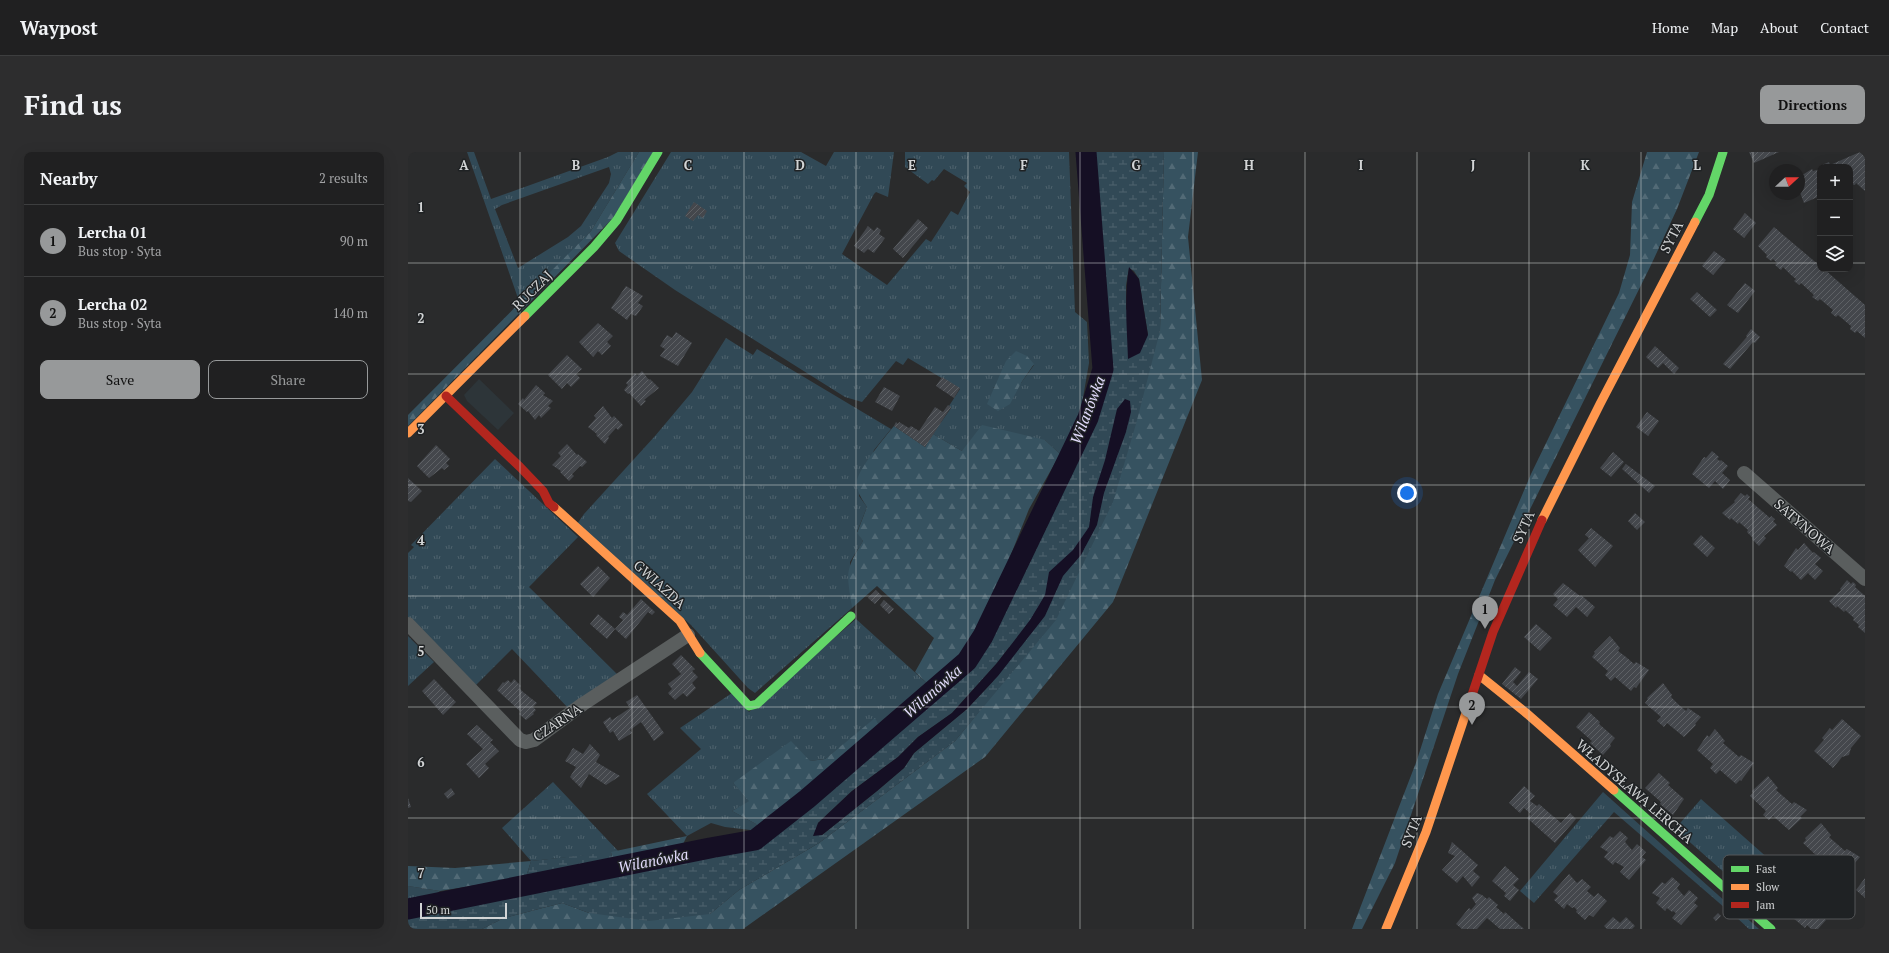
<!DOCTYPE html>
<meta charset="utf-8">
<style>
:root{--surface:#202021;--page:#2d2d2e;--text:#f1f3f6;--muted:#a2a3a5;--line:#3d3e3f;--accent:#97999a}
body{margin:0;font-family:"PT Serif",serif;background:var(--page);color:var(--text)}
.controls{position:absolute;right:12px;top:12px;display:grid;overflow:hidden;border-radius:8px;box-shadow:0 4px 16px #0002}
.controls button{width:36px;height:36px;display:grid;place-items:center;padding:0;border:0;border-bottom:1px solid var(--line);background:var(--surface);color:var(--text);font:20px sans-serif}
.compass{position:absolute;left:1361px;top:12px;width:36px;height:36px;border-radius:50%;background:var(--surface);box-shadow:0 4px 16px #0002;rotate:69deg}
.scale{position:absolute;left:12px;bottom:10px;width:87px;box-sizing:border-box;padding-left:4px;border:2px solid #d2d4d5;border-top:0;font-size:11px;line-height:14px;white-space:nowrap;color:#d2d4d5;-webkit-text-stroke:3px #1f2224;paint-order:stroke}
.you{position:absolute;left:999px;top:341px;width:14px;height:14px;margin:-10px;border:3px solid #fff;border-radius:50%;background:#1a73e8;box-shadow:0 0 0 6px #1a73e833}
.badge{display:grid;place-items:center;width:26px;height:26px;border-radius:50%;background:var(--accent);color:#111;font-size:13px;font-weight:700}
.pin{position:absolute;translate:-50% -33px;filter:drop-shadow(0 1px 2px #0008)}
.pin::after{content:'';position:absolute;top:21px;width:14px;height:12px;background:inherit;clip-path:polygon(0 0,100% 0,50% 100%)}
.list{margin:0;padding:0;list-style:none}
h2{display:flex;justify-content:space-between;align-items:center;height:52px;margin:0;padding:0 16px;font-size:17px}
h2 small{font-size:13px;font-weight:400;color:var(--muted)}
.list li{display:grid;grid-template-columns:26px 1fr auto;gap:12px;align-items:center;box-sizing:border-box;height:72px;padding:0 16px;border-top:1px solid var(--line)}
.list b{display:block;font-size:15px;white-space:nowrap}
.list p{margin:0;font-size:13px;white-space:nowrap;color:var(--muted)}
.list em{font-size:13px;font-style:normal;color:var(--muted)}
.actions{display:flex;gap:8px;padding:12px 16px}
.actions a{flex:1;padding:9px 0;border:1px solid var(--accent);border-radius:8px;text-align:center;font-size:14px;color:var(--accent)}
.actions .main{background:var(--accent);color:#111}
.icon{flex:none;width:22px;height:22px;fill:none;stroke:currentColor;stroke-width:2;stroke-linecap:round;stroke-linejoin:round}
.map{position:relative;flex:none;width:1457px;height:777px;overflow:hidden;border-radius:8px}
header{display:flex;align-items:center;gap:24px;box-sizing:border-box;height:56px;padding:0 20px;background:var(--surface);border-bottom:1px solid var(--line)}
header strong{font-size:19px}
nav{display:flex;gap:22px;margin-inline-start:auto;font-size:14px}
.intro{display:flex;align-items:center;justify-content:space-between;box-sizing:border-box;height:96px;padding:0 24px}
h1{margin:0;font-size:28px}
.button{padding:10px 18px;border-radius:8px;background:var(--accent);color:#111;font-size:14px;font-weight:700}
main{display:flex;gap:24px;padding:0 24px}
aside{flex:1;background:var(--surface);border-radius:8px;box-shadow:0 4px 16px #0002}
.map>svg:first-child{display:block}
.built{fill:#2d3539}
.grass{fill:url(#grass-tufts);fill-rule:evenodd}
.forest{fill:url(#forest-firs)}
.wetland{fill:url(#wetland-marsh);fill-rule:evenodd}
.water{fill:#150f24}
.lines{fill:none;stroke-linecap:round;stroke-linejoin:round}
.river{stroke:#150f24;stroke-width:21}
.building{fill:url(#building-hatch)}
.street{stroke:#5a5e5e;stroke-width:14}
.fast{stroke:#63d668;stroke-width:9}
.slow{stroke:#ff974d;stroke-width:9}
.jam{stroke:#b3261e;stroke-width:9}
.grid{fill:none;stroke:#d2d4d5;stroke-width:1;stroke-opacity:0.55}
.labels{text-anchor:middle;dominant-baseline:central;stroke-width:3;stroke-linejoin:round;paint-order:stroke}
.street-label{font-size:14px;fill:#d2d4d5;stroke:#1f2224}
.water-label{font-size:15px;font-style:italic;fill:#e2dbfc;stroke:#1f2224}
.key{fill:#1f2224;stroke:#555759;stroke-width:1}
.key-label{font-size:11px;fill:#d2d4d5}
.grid-label{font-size:13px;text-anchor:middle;font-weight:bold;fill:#d2d4d5;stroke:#1f2224;stroke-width:3;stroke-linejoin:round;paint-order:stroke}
</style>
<header>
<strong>Waypost</strong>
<nav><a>Home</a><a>Map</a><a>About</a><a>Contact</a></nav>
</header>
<div class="intro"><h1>Find us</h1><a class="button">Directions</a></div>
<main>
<aside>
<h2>Nearby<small>2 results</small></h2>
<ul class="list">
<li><span class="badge">1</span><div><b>Lercha 01</b><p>Bus stop · Syta</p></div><em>90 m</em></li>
<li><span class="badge">2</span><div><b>Lercha 02</b><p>Bus stop · Syta</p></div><em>140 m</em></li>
</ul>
<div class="actions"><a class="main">Save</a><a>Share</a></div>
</aside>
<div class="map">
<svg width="1457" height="777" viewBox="0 0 1457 777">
<defs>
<pattern id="grass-tufts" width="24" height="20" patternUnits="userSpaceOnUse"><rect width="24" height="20" fill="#314956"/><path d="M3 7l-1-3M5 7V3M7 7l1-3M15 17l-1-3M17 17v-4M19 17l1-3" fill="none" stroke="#4e626d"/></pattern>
<pattern id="forest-firs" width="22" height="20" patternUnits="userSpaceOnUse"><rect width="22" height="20" fill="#365260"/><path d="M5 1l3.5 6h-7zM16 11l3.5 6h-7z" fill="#526a76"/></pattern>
<pattern id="wetland-marsh" width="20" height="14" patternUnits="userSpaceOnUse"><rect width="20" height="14" fill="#314956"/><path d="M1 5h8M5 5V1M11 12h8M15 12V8" fill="none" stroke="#4e626d"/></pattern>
<pattern id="building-hatch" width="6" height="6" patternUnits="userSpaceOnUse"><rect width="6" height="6" fill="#44474c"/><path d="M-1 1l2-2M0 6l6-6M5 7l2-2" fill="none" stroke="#5e6165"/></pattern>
</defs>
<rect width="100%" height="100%" fill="#2a2b2c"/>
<!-- built -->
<path class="built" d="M71 227 106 261 90 278 59 249 56 243Z"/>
<!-- grass -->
<path class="grass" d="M59 0H66L83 47 200 5 210 0H231L183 79 112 152ZM201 15 203 22 201 31 173 74 160 85 110 116 87 57 94 53Z
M263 0H393L418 14 426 0H486L480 45 468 40 466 42 434 102 479 133 518 87 523 90 543 59 550 63 562 40 556 34 559 31 536 17 526 29 524 28 520 32 497 15V0H661L667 160 679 170 681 211 672 263 652 302 637 288 554 299 525 282 543 256 541 254 552 237 500 206 495 213 488 209 454 250 437 245 267 138 211 99 207 91ZM626 213 613 231 585 236Z
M318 186 345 203 349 197 483 277 466 298 451 344 459 355 449 380 455 389 442 410 444 456 347 541 340 536 283 473 169 372 176 362 247 284 284 240Z
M87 307 170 385 121 435 211 524 162 558 104 497 68 533 0 466V401L6 395 3 393Z
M448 467 522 534 471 573 467 567 417 607 402 609 325 631 342 649 324 659 348 672 351 679 317 675 303 671 279 684 239 642 293 597 272 576 324 541 341 560Z
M0 484 26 510 0 534Z
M145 630 211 700 123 709 94 676Z
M1195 640 1319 751 1317 756 1206 660 1126 751 1112 739Z
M1293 647 1362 708 1336 738 1267 677Z
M0 734 32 739 17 750 0 753Z
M1333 761 1351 777H1341L1327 764Z"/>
<!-- forest -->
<path class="forest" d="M231 0H245L206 65 0 274V263L183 79Z
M756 0H790L780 85 794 228 705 450 577 605 335 777H74L96 766 154 751 181 761 302 762 331 738 411 691 547 589 570 561 752 179Z
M1239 0H1291L1269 57 1243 113 1087 428 1050 522 987 711 954 777H944L1009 608 1030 542 1123 322 1211 141 1222 103 1224 50Z
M608 199 619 204 626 212 613 231 602 252 590 259 579 252 598 209Z
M574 273 637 288 652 302 621 357 594 425 556 503 522 534 507 520 526 486 469 434 444 456C439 421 436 420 455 389L449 381 459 355C454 347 448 339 449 329 451 316 477 285 486 274L517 295 525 282 554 299Z
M467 566 471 573 413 628 369 661 360 672 351 679 348 672 324 659 341 649 325 631 383 589 402 609 417 607Z
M279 684 275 692 260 701 206 712 203 700Z
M123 709 118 725 32 739 0 734V714L47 716Z"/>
<!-- wetland -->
<path class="wetland" d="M684 0H756L752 179 728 272 705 350 648 468 547 589 411 691 331 738 302 762 241 769 181 761 154 751 96 766 74 777H0V762L120 739 118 725 123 709 203 700 208 721 350 692 384 668 566 514 684 270 695 232 698 209ZM721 116 726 119 731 127 740 183 718 157V133ZM723 260 718 280 696 341 689 373 673 403 655 424 637 464 590 524 559 557 506 601 496 616 469 639 414 683 410 671 444 639 490 605 510 585 544 561 589 511 622 468 637 443 641 420 665 398 681 375 685 345 697 308Z"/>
<!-- water -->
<path class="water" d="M721 115 731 127 740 183 732 201 720 207C719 176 716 146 721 115Z
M717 247 722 249 723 260 718 280 696 341 689 373 673 403 655 424 637 464 590 524 559 557 506 601 496 616 469 639 414 683 405 684 410 671 444 639 490 605 510 585 544 561 589 511 622 468 637 443 641 420 665 398 681 375 685 345 697 308 709 257Z"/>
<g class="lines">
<!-- river -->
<path class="river" d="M0 757 302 696 347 688 399 647 559 509 575 484 680 266 695 217 678 0"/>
</g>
<!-- building -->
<path class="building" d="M1341 0H1371L1346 11Z
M1452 0 1457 5V39L1448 31 1447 33 1442 32V15H1415L1414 13 1421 10 1422 13Z
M1404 17 1405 19 1412 17V44L1396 51 1391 38V25Z
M286 50 299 59 295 66 290 63 285 69 277 64Z
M1337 61 1348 71 1336 86 1325 77Z
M510 67 520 76 495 106 485 97Z
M460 74 466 79 469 75 473 78 471 82 477 86 466 101 460 97 456 101 446 94Z
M1366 75 1412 114V117H1416L1457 153V186L1449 179 1447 181 1442 177 1443 174 1430 163 1428 165 1423 161 1425 158 1412 147 1410 149 1404 145 1406 143 1393 131 1391 133 1386 129 1388 127 1383 123 1375 115 1373 118 1367 113 1369 111 1365 107 1363 109 1358 105 1359 103 1350 94Z
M1306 99 1318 108 1305 123 1294 114Z
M1337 131 1347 139 1330 161 1319 153Z
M218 134 235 144 230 151 235 154 228 164 223 162 219 168 203 156Z
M1289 140 1309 158 1302 165 1282 147Z
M190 171 205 184 199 190 203 194 194 203 190 199 185 205 171 190Z
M1343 177 1352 185 1347 191 1345 190 1322 217 1315 212 1339 185 1338 184Z
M268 180 284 191 270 214 252 204 257 197 252 194 259 183 264 186Z
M1247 194 1271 216 1266 222 1255 211 1250 216 1238 205Z
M159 203 174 217 168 222 172 226 163 235 159 231 154 237 140 223Z
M234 219 241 228 242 227 251 236 236 248 238 249 233 254 221 241 220 242 216 238 220 233 218 231 227 221 229 224Z
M534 225 552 236 546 246 528 234Z
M128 233 137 241 135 243 145 249 140 254 143 256 133 266 131 263 127 268 120 259 119 260 110 252 115 246 116 248Z
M476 235 492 244 484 259 467 250Z
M540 253 543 255 517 295 486 274 488 270 490 272 491 270 501 276 503 274 511 279 527 255 535 260Z
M195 254 204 266 206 264 215 273 210 278 208 276 200 285 201 286 197 292 188 283 189 282 180 275 188 266 186 264Z
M1239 260 1251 269 1240 284 1228 275Z
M159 292 169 303 170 302 179 310 174 315 172 314 164 322 166 324 161 329 152 320 153 319 144 313 153 304 150 301Z
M28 293 42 307 38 311 41 314 36 318 34 316 21 326 9 314Z
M1304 299 1311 305 1309 307 1312 309 1313 308 1320 314 1314 321 1322 328 1315 337 1307 329 1301 336 1284 322 1296 305 1298 306Z
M1205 300 1216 310 1203 325 1192 316Z
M1218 312 1247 334 1241 341 1214 317Z
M0 326 14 339 3 350 0 349Z
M1333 341 1337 344 1339 342 1342 345 1340 347 1362 366 1363 364 1367 367 1365 369 1369 373 1356 384 1358 386 1351 394 1344 387 1345 386 1339 380 1340 378 1331 370 1330 372 1323 366 1322 368 1314 361 1327 350 1326 349Z
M1227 361 1237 370 1229 378 1220 369Z
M1183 376 1205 394 1187 415 1170 398 1181 386 1177 383Z
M1293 383 1307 396 1299 405 1285 392Z
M1396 391 1405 401 1406 400 1413 406 1407 412 1415 419 1407 428 1400 421 1393 428 1384 419 1383 420 1376 414 1388 396 1390 398Z
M190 414 202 426 185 445 172 432Z
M1439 428 1443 432 1445 430 1448 433 1447 435 1457 444V481L1450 475 1451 473 1445 468 1446 466 1437 458 1436 460 1429 454 1428 456 1421 449 1433 438 1432 437Z
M1155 431 1172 444 1173 443 1187 455 1179 465 1168 455 1159 465 1145 453 1150 447 1145 442Z
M468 438 474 444 467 452 460 446Z
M233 447 247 460 244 463 240 460 218 487 207 477 199 487 182 472 190 462 207 477 215 468 211 465 215 460 219 463Z
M476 448 486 457 481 462 472 453Z
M1128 472 1144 486 1132 499 1116 485Z
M1202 484 1212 496 1210 499 1218 505 1226 512 1228 510 1241 518 1228 536 1226 535 1223 539 1207 525 1203 529 1197 523 1200 519 1184 505 1187 501 1186 500Z
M273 503 287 517 284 519 290 525 284 531 288 536 279 545 275 541 267 548 260 541 264 537 260 532 273 522 264 512Z
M1107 515 1113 520 1105 530 1109 534 1121 520 1130 527 1113 547 1094 532Z
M26 527 48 550 35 563 14 539Z
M106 527 113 534 111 536 115 540 129 551 125 555 128 558 125 561 126 562 118 568 111 562 113 560 89 538 95 530 96 531 100 528 103 531Z
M1255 531 1264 543 1263 545 1270 552 1278 559 1280 556 1293 565 1287 572 1288 573 1276 585 1259 571 1256 575 1249 569 1253 565 1237 551 1240 547 1239 546Z
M229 543 256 581 246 589 233 570 222 578 224 581 211 589 205 579 202 581 195 570 202 565 204 568 222 556 218 550Z
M1181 560 1192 570 1191 572 1207 586 1202 592 1203 594 1195 603 1182 591 1184 589 1168 575Z
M1434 567 1453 584 1443 596 1441 603 1434 605 1425 616 1406 599 1416 588 1414 586 1422 576 1424 578Z
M69 573 85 588 82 590 91 599 77 612 81 616 71 626 58 612 75 597 59 582Z
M1307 577 1317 589 1315 591 1331 605 1333 603 1346 611 1333 629 1332 628 1328 632 1312 618 1308 622 1302 616 1305 612 1289 598 1299 583 1301 585Z
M182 592 192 603 188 610 212 624 198 633 181 622 173 636 162 625 168 615 157 609 165 596 175 602Z
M1251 621 1262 631 1260 633 1276 647 1265 663 1252 652 1253 650 1237 636Z
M1360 624 1370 636 1368 638 1384 652 1386 650 1399 658 1392 665 1394 666 1381 678 1365 664 1361 668 1355 663 1358 659 1342 644 1345 641 1344 639Z
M1116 634 1127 644 1122 649 1129 654 1131 652 1153 671 1162 661 1168 667 1147 691 1119 666 1123 662 1116 656 1112 661 1101 651Z
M43 636 47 642 40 647 36 642Z
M0 646 3 655 0 656Z
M1413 671 1423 683 1421 685 1437 699 1439 697 1452 705 1446 712 1447 713 1434 725 1418 711 1414 715 1408 710 1411 706 1395 691 1398 688 1397 686Z
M1212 679 1220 686 1217 690 1224 698 1229 692 1238 700 1234 705 1238 708 1221 728 1212 720 1216 715 1207 710 1205 713 1196 705 1200 700 1192 695 1202 684 1205 686Z
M1044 690 1070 713 1065 719 1072 725 1064 735 1055 724 1049 731 1034 718 1047 704 1040 701Z
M1097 714 1111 727 1105 733 1111 738 1102 749 1096 744 1098 741 1084 729Z
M1161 722 1169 731 1174 727 1183 735 1179 739 1186 745 1190 741 1199 749 1185 765 1181 763 1177 768 1168 760 1169 758 1166 755 1164 756 1159 752 1156 757 1146 748 1150 744 1145 740Z
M1264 725 1272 732 1269 736 1276 744 1281 738 1290 746 1286 751 1290 754 1273 773 1264 766 1268 761 1265 759 1264 760 1259 756 1257 759 1248 751 1252 746 1244 741 1254 730 1257 732Z
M1457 726V746L1448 738Z
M1069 741 1074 743 1079 747 1081 745 1090 753 1088 755 1096 762 1097 760 1116 777H1092L1079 766 1069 777H1054L1048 772 1061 756 1063 758 1068 752 1064 746Z
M1396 748 1399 750 1400 748 1405 753 1404 755 1418 768 1410 777H1403L1399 773 1397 776 1378 760 1381 754 1385 752V749Z
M1310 761 1313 764 1308 769 1305 766Z
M1205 765 1212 771 1218 765 1227 774 1224 777H1199L1196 774Z"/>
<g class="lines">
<!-- street -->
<path class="street" d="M1336 321 1457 427
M0 472 112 588 118 590 126 588 175 552 280 483"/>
<!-- fast -->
<path class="fast" d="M1287 70 1301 43 1315 0
M117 164 186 95 209 68 250 0
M292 501 341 554 349 552 443 464
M1206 638 1363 777"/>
<!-- slow -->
<path class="slow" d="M0 281 117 164
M146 355 272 469 292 501
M1134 368 1192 252 1287 70
M1071 523 1117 560 1206 638
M978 777 1018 680 1060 555"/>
<!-- jam -->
<path class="jam" d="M38 244 112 315 135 339 141 351 146 355
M1060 555 1085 480 1134 368"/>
</g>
<!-- grid -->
<path class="grid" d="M112 0V777M224 0V777M336 0V777M448 0V777M560 0V777M672 0V777M785 0V777M897 0V777M1009 0V777M1121 0V777M1233 0V777M1345 0V777M0 111H1412M1442 111H1457M0 222H1457M0 333H1457M0 444H1457M0 555H1457M0 666H1457"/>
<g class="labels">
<!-- street labels -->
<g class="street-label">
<text transform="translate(1263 85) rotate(-63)">SYTA</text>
<text transform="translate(124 138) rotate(-45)">RUCZAJ</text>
<text transform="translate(1397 374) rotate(41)">SATYNOWA</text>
<text transform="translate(1115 375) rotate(-66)">SYTA</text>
<text transform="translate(252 432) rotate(42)">GWIAZDA</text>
<text transform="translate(149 570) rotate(-34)">CZARNA</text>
<text transform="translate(1227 639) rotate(41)">WŁADYSŁAWA LERCHA</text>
<text transform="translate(1003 679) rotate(-69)">SYTA</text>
</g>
<!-- water labels -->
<g class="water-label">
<text transform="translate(679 258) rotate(-69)">Wilanówka</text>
<text transform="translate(524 539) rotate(-41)">Wilanówka</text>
<text transform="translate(245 708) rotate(-11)">Wilanówka</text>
</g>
</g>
<!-- legend -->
<rect x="1315" y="703" width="132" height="64" rx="6" class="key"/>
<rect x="1323" y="714" width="18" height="6" fill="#63d668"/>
<rect x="1323" y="732" width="18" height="6" fill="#ff974d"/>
<rect x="1323" y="750" width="18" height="6" fill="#b3261e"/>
<g class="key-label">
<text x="1348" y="721">Fast</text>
<text x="1348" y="739">Slow</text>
<text x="1348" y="757">Jam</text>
</g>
<g class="grid-label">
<text x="56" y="18">A</text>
<text x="168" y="18">B</text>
<text x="280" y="18">C</text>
<text x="392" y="18">D</text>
<text x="504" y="18">E</text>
<text x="616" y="18">F</text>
<text x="728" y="18">G</text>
<text x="841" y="18">H</text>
<text x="953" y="18">I</text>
<text x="1065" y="18">J</text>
<text x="1177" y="18">K</text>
<text x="1289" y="18">L</text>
<text x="13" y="60">1</text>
<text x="13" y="171">2</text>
<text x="13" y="282">3</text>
<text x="13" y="393">4</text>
<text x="13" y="504">5</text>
<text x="13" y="615">6</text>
<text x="13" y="726">7</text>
</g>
</svg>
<div class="controls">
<button>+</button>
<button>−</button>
<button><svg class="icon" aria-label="layers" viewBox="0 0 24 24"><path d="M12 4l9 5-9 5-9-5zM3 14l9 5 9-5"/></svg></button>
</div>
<svg class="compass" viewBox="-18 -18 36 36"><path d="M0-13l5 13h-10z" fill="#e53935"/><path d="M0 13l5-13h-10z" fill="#a2a3a5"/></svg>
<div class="scale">50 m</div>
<div class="you"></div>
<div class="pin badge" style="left:1077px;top:477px">1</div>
<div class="pin badge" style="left:1064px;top:573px">2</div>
</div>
</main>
